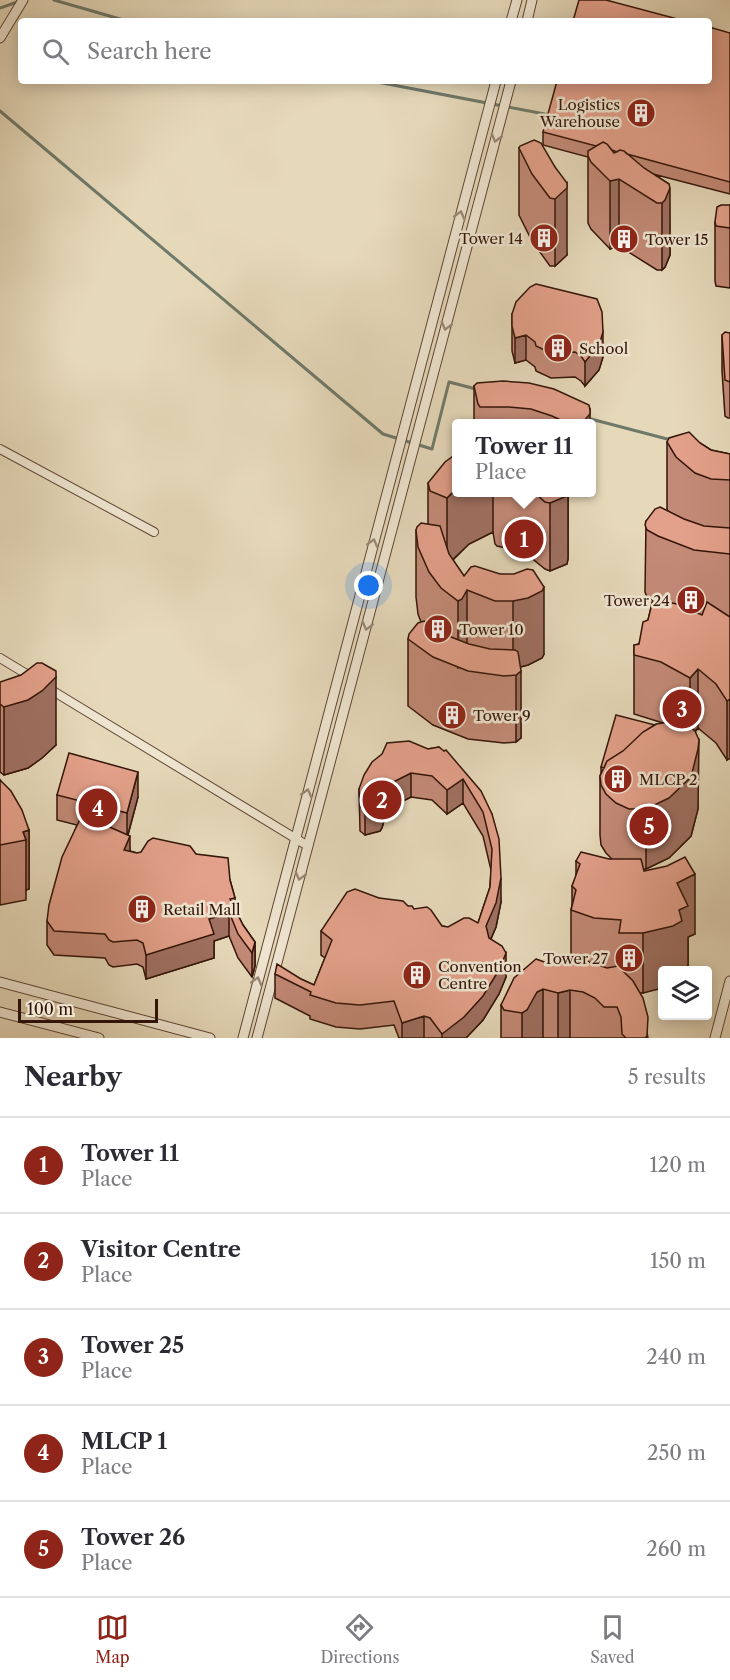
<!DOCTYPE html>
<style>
:root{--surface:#fff;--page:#f2f2f3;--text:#2b2b33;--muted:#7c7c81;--line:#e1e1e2;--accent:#8f2418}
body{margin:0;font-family:"Libre Caslon Text",serif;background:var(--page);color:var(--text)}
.controls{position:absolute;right:18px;bottom:18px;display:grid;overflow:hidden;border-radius:6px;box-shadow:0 3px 15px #0003}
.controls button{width:54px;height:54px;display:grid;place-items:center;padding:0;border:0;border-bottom:2px solid var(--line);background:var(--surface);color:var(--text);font:30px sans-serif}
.scale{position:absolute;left:18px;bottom:15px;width:140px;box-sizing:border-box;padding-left:6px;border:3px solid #341509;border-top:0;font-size:16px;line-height:21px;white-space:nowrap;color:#341509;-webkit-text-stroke:4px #efe6d2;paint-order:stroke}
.you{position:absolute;left:369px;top:586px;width:21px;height:21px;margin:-15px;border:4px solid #fff;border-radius:50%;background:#1a73e8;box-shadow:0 0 0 9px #1a73e833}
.badge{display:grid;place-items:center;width:39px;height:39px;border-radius:50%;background:var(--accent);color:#fff;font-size:20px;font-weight:700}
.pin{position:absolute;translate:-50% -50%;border:3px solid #fff;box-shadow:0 2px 6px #0006}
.popup{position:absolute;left:452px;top:419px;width:144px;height:78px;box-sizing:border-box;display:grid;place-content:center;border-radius:6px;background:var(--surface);filter:drop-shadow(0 2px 4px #0005);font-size:20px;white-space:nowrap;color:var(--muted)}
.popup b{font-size:22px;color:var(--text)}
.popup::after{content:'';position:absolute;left:50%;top:100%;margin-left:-12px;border:12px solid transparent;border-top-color:var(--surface)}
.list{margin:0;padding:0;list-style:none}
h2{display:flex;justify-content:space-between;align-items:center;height:78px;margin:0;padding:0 24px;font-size:26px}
h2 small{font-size:20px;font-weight:400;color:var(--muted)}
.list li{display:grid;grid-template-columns:39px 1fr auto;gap:18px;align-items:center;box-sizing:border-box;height:96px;padding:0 24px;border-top:2px solid var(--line)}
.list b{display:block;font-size:22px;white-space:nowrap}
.list p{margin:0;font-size:20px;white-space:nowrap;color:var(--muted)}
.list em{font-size:20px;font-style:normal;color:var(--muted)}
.icon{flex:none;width:33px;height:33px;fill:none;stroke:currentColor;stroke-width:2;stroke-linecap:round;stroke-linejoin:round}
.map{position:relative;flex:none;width:730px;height:1038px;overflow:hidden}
.search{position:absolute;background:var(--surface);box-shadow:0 3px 15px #0003;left:18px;right:18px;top:18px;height:66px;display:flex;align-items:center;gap:15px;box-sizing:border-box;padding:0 21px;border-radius:6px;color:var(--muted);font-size:22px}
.sheet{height:558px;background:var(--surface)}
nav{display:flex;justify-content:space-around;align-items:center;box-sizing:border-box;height:84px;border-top:2px solid var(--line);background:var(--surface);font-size:16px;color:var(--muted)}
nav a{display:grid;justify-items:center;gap:3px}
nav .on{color:var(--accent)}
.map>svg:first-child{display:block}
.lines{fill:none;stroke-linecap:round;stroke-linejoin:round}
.stream{stroke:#6f796a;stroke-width:3}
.minor-casing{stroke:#604635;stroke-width:10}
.tertiary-casing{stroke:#604635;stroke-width:11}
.minor{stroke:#efe6d2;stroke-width:8}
.tertiary{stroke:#efe6d2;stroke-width:9}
.wall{fill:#c38a77;stroke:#341509;stroke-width:1.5}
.shaded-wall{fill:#9f7061;stroke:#341509;stroke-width:1.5}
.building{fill:#e3a08a;stroke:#341509;stroke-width:1.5}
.oneway{stroke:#9b8878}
.labels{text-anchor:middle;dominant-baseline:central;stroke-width:5;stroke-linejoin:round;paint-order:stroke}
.poi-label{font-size:15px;fill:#341509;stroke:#efe6d2;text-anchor:start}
</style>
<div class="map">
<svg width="730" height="1038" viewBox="0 0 730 1038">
<rect width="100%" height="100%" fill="#e6d9ba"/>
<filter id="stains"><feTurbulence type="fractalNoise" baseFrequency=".00333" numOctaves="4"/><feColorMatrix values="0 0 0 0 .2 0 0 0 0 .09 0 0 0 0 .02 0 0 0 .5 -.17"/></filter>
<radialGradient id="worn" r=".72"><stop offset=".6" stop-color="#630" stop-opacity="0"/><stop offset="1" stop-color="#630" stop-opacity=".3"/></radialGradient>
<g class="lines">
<!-- stream -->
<path class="stream" d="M54 0 127 21
M0 8 20 1
M372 81 550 115
M0 111 383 434 432 449 449 382 476 389
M587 418 671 440"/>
<!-- minor casing -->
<g class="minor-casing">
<path id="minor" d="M0 449 154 532
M0 658 33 678
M48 688 308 846"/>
</g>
<!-- tertiary casing -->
<g class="tertiary-casing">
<path id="tertiary" d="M511 21 517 0
M527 21 532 0
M0 38 23 0
M0 982 210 1038
M0 1012 99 1038
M243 1038 496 81
M257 1038 511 81
M715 1038 730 981"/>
</g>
<!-- minor -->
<use href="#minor" class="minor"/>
<!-- tertiary -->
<use href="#tertiary" class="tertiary"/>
</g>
<!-- wall -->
<path class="wall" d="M730 33V194L653 174 669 184 670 255 665 267 662 270H657L619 246 610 249 591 229 588 223V157L543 145V132Z
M519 148 555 167 567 255 555 266H550L532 241 519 215Z
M730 205V288L716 286 715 281V222Z
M512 314 603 357 599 370 585 386 581 381 575 377 551 378 536 371 535 367 526 360 515 363 512 351Z
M730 333V418H728L725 416 722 371V335Z
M474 386 590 423H474Z
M667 442 700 443 711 450 730 454V758L727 760 716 743 698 728 695 732 698 809 691 836 669 858 646 869H643L644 871 695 934 688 937V966L682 968V970L643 993H640L648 1038H501V1005L547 963 571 959V910L572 905V886L576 877V861L612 859 606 853 601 845 600 835V776L601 773V767L655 725 663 723 634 714V645L639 644 648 620 653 600 647 597 645 592 646 521 668 512 667 509Z
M428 483 456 492H568V559L567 564 550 571 545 569 524 552 497 546 495 544 493 532 469 544 453 560 464 576 500 574 544 654 542 658 528 665 520 667 521 738 516 742 504 743 468 739 433 725 408 706V639L421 622 418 614 416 597V530L428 524Z
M0 682 56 745 42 758 28 768 4 775 0 772Z
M439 747 492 814 501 902 496 927 491 939 506 977 499 994 483 1020 466 1038H399L394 1025 360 1029 336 1027 310 1019V1016L275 998V974L301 979 314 985 325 958 321 955V931L379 898 408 906 442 926 448 927 478 923 490 887 491 870 483 836 463 803 447 814 432 800 411 797 393 806 385 817 382 828 380 831 365 835 360 831 359 789 428 749Z
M0 780 29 830V889L26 890V900L0 905Z
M57 795 138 797 128 835 130 851 137 853 196 854 230 880 235 898V909L243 925 255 942V966L252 977 238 958 229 936 214 941V958L146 979 143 967 137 964 113 967 109 965 105 958 54 955 47 945V921L77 825 57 820Z"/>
<!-- shaded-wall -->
<path class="shaded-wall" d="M619 179V246L610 249V181Z
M567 183V255L555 266V199Z
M670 188V255L665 267 662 270V203Z
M603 332V357L599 370 585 386V362Z
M526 335V360L515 363V338Z
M590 410V423H582Z
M456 489V492H493V532L469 544 447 565V498Z
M568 492V559L567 564 550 571V503Z
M544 587V654L542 658 528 665 513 669V601Z
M467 590V657L462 666 458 668V601Z
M698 669V728L690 737V678Z
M521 671V738L516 742V675Z
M56 677V745L42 758 28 768 4 775V707Z
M730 699V758L727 760V701Z
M699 740 698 809 691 836 669 858 646 869V809Z
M138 772V797L127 838V813Z
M411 773V797L393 806 385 817 382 828 380 831 365 835V811L385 793 393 782Z
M463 779V803L447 814V790Z
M29 830V889L26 890V840L23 832Z
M130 836V860L124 850Z
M695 874V934L688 937V966L682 968V970H663V988L643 993V933L677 883Z
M501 878V902L496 927 486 950V926Z
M229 912V936L214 941V958L146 979V955L209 919Z
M255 942V966L252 977V953Z
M506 953V977L499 994 483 1020 466 1038H442V1034Z
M543 989V1038H522V1013L537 992Z
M570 990V1038H558V993Z
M424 1016V1038H402V1023Z"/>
<!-- building -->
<path class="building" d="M579 0H606L685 21H573Z
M709 27 730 33V182L627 154 624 151 620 150 617 152 612 150 607 144 603 142 596 146 543 132 557 81H709Z
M534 140 541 143 555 167 567 183V188L555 199 550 198 532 174 519 148 520 146Z
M603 142 607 144 614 153 620 150 624 151 644 168 669 184 670 188 665 200 662 203H657L619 179 610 181 591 162 588 156V151Z
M721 205H730V228L716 226 715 222 717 207Z
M536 284 597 299 602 312 603 332 599 345 585 362 581 356 575 352 551 353 536 346 535 342 526 335 515 338 512 326V314L516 302 530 287Z
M725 332 730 333V382L725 380 722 335Z
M503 381 529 383 554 389 589 405 590 410V414L582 423H567L552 416 531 409 509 407H480L478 404 474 386 477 383Z
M689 432 700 443 711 450 730 454V480L711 479 695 473 676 457 667 442 669 438Z
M456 454V489L447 498 430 491 428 483 445 462Z
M534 492H568L567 496 550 503 545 502Z
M660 507 684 519 704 526 730 528V554L694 550 658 536 647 530 645 525 646 521 655 509Z
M421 523 440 526 449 554 464 576 471 567 475 566 500 574H514L527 569 533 570 544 587 542 591 528 598 513 601H495L467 590 462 599 458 601 441 588 429 572 418 547 416 530 417 527Z
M653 599 677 604 702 615 707 602 730 617V699L727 701 716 684 698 669 690 678 661 662 634 655V645L639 644 643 622 648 620Z
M424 621 446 635 469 644 490 649 515 650 518 652 521 671 516 675 504 676 468 671 433 657 408 639 409 634 418 623Z
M37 663H42L56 671V677L42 691 28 700 4 707 0 704V682L21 675Z
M616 715 655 725 643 732 623 751 607 761 604 768 601 767Z
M676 721 688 725 695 731 699 740 698 749 691 777 669 798 646 809H629L616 803 606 794 601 785 600 776 607 761 623 751 643 732 656 724Z
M409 741 428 749 439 747 444 751 446 750 481 791 492 814 499 839 501 878 496 903 486 926 489 938 502 946 506 953 499 970 483 996 464 1017 442 1034 430 1018 424 1016 402 1023 394 1001 360 1005 336 1003 310 995 311 992 275 974 277 964 301 979 314 985 332 940 321 931 347 892 355 889 379 898 403 901 408 906H412L414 909 427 907 431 910 442 926 448 927 464 918H469L478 923 490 887 492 849 483 812 463 779 447 790 432 776 411 773 393 782 385 793 382 804 380 807 365 811 360 807 359 789 364 775 372 762 382 754 387 743Z
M69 753 138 772 127 813 57 795Z
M0 780 11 791 22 810 29 830 23 832 26 840 0 845Z
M82 815 130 836 124 850 137 853 141 852 148 841 153 838 190 846 196 854 228 858 230 880 235 898 230 899 243 925 255 942 252 953 238 934 229 912 209 919 214 934 146 955 143 943 137 940 113 942 109 940 105 934 54 931 47 921 49 905 62 857Z
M581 852 609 859H641L644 871 667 866 685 857 695 874 677 883 688 906 679 910 682 921 673 926 643 933H619L621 920 594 918 571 910 576 890 572 886 580 864 576 861Z
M536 959 547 963 560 959H580L607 968 618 966 633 981 643 998 648 1017 647 1036 645 1038H626L622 1034 621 1017 617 1007H604L595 998 583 992 570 990 558 993 543 989 537 992 527 1010 522 1013 504 1010 501 1005 514 978Z"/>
<!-- one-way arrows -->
<defs><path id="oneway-chevron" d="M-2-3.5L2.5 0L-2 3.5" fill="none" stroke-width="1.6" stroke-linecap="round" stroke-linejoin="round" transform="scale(1.5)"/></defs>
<g class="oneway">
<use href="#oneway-chevron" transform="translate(496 138) rotate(105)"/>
<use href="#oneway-chevron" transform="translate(460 215) rotate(-75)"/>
<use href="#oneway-chevron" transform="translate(446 326) rotate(105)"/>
<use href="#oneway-chevron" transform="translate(373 543) rotate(-75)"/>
<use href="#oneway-chevron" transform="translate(367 626) rotate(105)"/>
<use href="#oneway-chevron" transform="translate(307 793) rotate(-75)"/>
<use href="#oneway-chevron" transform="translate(300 876) rotate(105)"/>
<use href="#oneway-chevron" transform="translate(257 981) rotate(-75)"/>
</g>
<!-- icons -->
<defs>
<g id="building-disc" transform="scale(1.5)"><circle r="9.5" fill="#8f2418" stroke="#efe6d2"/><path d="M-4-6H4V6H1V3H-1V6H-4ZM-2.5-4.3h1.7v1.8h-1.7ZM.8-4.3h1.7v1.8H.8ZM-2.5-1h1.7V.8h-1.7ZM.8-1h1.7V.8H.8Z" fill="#fff"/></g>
</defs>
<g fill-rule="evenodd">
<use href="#building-disc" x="641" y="113"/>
<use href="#building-disc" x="544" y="238"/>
<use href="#building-disc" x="624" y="239"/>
<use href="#building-disc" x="558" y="348"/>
<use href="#building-disc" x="691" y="600"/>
<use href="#building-disc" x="438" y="629"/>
<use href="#building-disc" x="452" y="715"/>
<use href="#building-disc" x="618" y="779"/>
<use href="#building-disc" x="142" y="909"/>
<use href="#building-disc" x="629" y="958"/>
<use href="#building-disc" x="417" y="975"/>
</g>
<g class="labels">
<!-- poi labels -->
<g class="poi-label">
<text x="620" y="104" text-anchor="end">Logistics<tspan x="620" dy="17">Warehouse</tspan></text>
<text x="523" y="238" text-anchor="end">Tower 14</text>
<text x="645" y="239">Tower 15</text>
<text x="579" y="348">School</text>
<text x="670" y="600" text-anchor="end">Tower 24</text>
<text x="459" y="629">Tower 10</text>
<text x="473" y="715">Tower 9</text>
<text x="639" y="779">MLCP 2</text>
<text x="163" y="909">Retail Mall</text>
<text x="608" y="958" text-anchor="end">Tower 27</text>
<text x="438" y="966">Convention<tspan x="438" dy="17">Centre</tspan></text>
</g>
</g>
<rect width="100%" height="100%" filter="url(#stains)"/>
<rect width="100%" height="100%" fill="url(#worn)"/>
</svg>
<div class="controls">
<button><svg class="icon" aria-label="layers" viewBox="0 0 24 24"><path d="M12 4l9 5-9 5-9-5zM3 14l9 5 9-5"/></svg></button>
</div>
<div class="scale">100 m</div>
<div class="you"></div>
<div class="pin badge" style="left:524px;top:539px">1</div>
<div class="popup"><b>Tower 11</b>Place</div>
<div class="pin badge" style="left:382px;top:800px">2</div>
<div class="pin badge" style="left:682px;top:709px">3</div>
<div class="pin badge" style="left:98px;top:808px">4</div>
<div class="pin badge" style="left:649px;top:826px">5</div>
<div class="search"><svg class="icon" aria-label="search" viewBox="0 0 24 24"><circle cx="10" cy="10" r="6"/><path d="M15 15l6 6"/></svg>Search here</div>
</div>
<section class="sheet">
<h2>Nearby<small>5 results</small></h2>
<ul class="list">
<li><span class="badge">1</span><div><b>Tower 11</b><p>Place</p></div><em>120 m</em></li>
<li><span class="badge">2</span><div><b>Visitor Centre</b><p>Place</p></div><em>150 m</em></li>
<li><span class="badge">3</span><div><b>Tower 25</b><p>Place</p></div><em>240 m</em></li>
<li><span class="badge">4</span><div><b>MLCP 1</b><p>Place</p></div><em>250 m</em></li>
<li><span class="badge">5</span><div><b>Tower 26</b><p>Place</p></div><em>260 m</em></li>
</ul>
</section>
<nav>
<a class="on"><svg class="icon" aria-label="map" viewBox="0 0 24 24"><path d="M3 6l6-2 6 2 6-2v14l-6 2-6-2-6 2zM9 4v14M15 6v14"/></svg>Map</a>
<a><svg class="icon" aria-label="directions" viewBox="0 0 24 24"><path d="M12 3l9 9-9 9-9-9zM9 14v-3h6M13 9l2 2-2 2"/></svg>Directions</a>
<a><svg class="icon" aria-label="saved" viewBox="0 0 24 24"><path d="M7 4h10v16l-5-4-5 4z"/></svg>Saved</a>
</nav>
